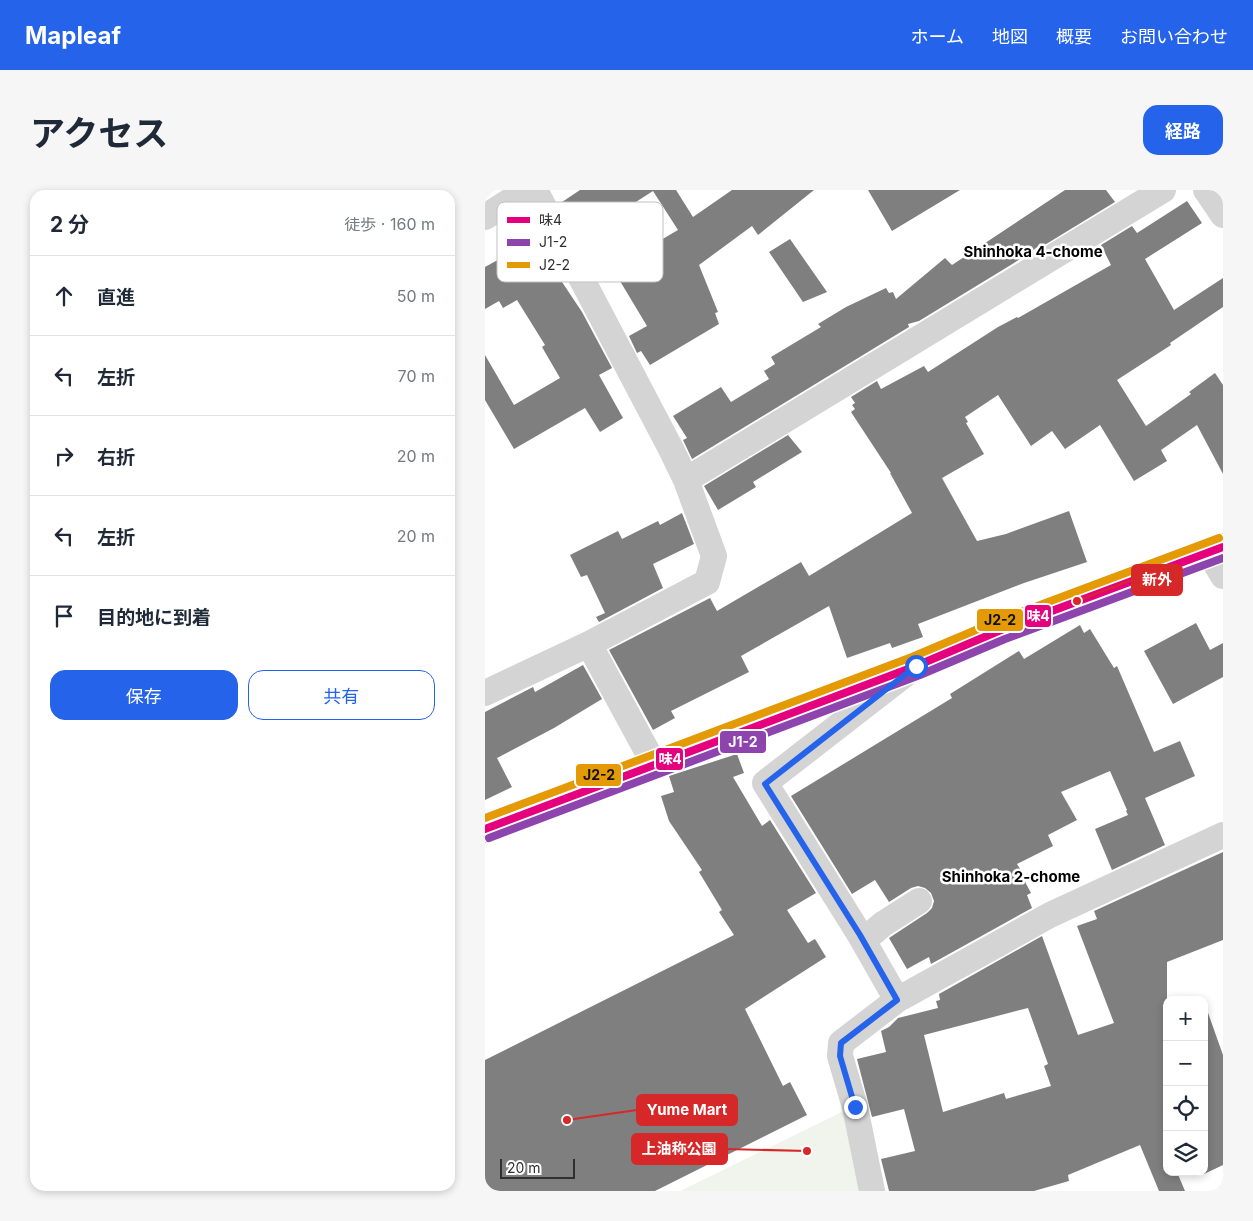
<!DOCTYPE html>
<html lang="ja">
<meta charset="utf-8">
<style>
:root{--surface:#fff;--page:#f6f6f7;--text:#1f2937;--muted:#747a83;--line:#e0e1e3;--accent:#2563eb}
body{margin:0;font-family:Inter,"Noto Sans JP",sans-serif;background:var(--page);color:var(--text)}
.controls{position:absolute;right:15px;bottom:15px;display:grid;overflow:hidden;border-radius:10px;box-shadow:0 2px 8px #0003}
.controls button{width:45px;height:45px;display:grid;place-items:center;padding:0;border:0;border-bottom:1px solid var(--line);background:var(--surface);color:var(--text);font:25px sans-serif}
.scale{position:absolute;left:15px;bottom:12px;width:75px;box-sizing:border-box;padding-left:5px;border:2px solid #303030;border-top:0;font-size:14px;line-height:18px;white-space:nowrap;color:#303030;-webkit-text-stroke:4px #fff;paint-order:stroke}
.stop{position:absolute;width:15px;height:15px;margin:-11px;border:4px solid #2563eb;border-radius:50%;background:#fff}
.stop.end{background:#2563eb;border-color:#fff;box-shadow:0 1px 5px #0008}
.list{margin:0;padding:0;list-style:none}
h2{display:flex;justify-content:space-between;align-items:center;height:65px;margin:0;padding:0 20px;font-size:21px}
h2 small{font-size:16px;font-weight:400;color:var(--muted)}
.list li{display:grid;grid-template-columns:32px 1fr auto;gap:15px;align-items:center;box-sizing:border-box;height:80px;padding:0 20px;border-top:1px solid var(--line)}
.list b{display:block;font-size:19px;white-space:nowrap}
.list em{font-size:16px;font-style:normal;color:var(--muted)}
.actions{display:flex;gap:10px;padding:15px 20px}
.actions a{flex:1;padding:11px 0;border:1px solid var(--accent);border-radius:15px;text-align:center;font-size:18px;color:var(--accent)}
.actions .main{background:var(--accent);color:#fff}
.icon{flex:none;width:28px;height:28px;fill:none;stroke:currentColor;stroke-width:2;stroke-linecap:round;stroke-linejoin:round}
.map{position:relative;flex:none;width:738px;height:1001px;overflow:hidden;border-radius:15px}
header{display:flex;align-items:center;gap:30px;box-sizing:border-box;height:70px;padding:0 25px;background:var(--accent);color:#fff}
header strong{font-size:24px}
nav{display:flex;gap:28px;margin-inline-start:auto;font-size:18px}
.intro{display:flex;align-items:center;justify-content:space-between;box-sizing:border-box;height:120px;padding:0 30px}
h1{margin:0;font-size:35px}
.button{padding:12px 22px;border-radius:15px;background:var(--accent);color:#fff;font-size:18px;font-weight:700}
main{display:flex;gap:30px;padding:0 30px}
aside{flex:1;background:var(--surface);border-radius:15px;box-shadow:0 2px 8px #0003}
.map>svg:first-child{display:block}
.green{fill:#f0f4ed}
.building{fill:#7f7f7f;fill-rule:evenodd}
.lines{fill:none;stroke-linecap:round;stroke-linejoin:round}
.minor{stroke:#d4d4d4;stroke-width:26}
.major{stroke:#c8c8c8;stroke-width:28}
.bus-1-casing{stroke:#fff;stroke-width:11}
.bus-2-casing{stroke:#fff;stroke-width:11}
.bus-3-casing{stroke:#fff;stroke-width:11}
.bus-1{stroke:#e5007d;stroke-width:8}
.bus-2{stroke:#8e44ad;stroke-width:8}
.bus-3{stroke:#e39a05;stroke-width:8}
.route{stroke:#2563eb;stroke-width:6}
.labels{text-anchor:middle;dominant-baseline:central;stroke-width:5;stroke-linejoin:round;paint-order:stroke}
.neighbourhood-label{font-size:15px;font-weight:bold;fill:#000;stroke:#fff}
.key{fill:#fff;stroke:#c1c1c1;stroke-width:1}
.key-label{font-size:14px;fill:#303030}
.leader{fill:none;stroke:#d62828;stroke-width:2}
.callout-dot{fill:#d62828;stroke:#fff;stroke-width:2}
.callout{fill:#d62828;stroke:#d62828;stroke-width:2}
.callout-label{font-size:15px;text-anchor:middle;font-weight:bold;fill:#fff}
.line-badge{stroke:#fff;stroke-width:2}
.badge-label{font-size:14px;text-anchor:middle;font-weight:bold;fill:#fff}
.pale-badge-label{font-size:14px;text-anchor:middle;font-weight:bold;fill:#111}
</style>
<header>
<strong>Mapleaf</strong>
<nav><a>ホーム</a><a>地図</a><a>概要</a><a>お問い合わせ</a></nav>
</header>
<div class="intro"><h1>アクセス</h1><a class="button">経路</a></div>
<main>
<aside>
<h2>2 分<small>徒歩 · 160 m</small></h2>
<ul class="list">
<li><svg class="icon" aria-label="ahead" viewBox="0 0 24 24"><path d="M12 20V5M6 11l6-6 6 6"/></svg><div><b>直進</b></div><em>50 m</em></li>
<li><svg class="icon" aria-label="left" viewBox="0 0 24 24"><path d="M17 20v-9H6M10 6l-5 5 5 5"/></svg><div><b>左折</b></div><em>70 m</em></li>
<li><svg class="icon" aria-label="right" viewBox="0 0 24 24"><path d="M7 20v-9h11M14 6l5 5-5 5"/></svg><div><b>右折</b></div><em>20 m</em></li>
<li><svg class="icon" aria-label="left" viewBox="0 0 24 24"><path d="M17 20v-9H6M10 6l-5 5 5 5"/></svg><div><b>左折</b></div><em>20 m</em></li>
<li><svg class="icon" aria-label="arrive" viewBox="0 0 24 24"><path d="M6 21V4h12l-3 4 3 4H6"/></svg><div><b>目的地に到着</b></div></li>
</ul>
<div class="actions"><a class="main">保存</a><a>共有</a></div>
</aside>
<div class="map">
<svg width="738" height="1001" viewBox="0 0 738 1001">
<rect width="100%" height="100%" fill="#fff"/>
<!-- green -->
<path class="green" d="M359 921 375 1001H195Z"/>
<!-- building -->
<path class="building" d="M95 0H191L208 27 247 0H329L273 45 267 36 214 75 233 122 230 123 234 134 165 175 156 161 152 163 144 146 162 136 129 81 171 57 169 54 193 40 168 1 93 49 74 14Z
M383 0H475L407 41Z
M580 0H621L630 12 558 56 557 54 529 73 434 131 423 134 424 137 207 269 198 250 202 248 188 226 236 197 246 212 284 189 279 181 290 174 286 167 336 137 333 134 361 117 401 98 404 103 408 102 411 109 460 68 467 75Z
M702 11 717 33 660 69 689 120 738 88V117L685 153 686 155 632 190 661 236 706 204 704 202 730 183 738 195V284L712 235 676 260 682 271 649 291 615 235 580 259 567 241 546 256 513 205 480 227 483 232 481 233 499 264 457 288 492 351 521 344 584 321 602 372 539 393 433 434 438 447 407 458 405 453 362 468 344 416 256 466 264 482 186 521 190 528 168 540 124 460 225 408 232 421 316 372 324 386 427 323 405 283H406L366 222 370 219 367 215 370 213 366 207 392 191 396 199 439 176 443 182 513 137 532 127 533 128 626 75 616 55 647 36 652 43Z
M305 49 342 102 318 112 284 62Z
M61 53 78 86 75 89 97 122 127 178 114 185 138 228 115 242 100 218 29 259 0 210V165L29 215 75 188 57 157 60 155 32 110 18 118 14 111 0 119V77L40 55 44 63Z
M303 245 317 262 268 292 271 297 233 320 219 296Z
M197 323 209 354 168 374 178 398 114 432 111 427 120 423 102 385 96 387 85 365 133 341 137 349 173 331 175 335Z
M711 433 725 460 738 453V487L688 514 659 461Z
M595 435 599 443 605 439 629 478 632 476 669 562 695 551 710 586 660 608 680 655 627 680 610 639 643 625 641 621 642 620 625 581 576 602 592 630 563 645 568 656 532 674 539 685 537 686 546 703 542 705 547 718 446 774 444 767 422 779 404 748 442 723 447 718 449 711 446 703 440 698 433 696 426 698 404 712 390 690 367 704 306 606 467 508 465 504 534 461 539 469Z
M98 475 117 509 69 538 12 568 27 597 0 610V522L48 497 50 502Z
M252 564 259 583 248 587 277 636 285 630 331 703 302 720 323 753 330 749 341 767 260 819 298 896 305 892 322 925 170 1001H0V870L249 745 234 722 237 720 214 682 217 680 184 631 176 606 189 602 184 586Z
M738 662V750L682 772V982H692L700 1001H674L655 955 583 985 584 991 549 1001H404L396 969 430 961 419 919 387 927 372 869 401 862 396 841 404 837 413 828 453 818 451 811 455 810 454 804 557 746 593 845 629 833 592 736 612 729 609 721ZM543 818 563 874 559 876 566 896 521 909 519 903 458 922 439 845Z
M719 820H722L738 865V975L719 984Z"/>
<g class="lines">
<!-- minor -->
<path class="minor" d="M50 0 186 259 201 290 229 366 222 392 104 454
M721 0 738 25
M0 27 42 0
M201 290 678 0
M724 362 738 386
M423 482 280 593 375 745 412 810 565 725 738 645
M0 503 104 454 169 574
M378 751 398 734 434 711
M387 1001 370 917 355 866 356 853 412 810"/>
<!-- major -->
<path class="major" d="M0 639 431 476 516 440 738 357"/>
<!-- bus-1 casing -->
<g class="bus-1-casing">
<path id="bus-1" d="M0 639 431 476 516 440 738 357"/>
</g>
<!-- bus-2 casing -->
<g class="bus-2-casing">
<path id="bus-2" d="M4 648 435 485 520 449 738 368"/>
</g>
<!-- bus-3 casing -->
<g class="bus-3-casing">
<path id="bus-3" d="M0 628 427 467 512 431 734 348"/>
</g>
<!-- bus-1 -->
<use href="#bus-1" class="bus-1"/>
<!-- bus-2 -->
<use href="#bus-2" class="bus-2"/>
<!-- bus-3 -->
<use href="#bus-3" class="bus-3"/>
</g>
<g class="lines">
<!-- route -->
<path class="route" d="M370 917 355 866 356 853 412 810 375 745 280 594 431 476"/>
</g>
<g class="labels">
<!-- neighbourhood labels -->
<g class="neighbourhood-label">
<text x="548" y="61">Shinhoka 4-chome</text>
<text x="526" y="686">Shinhoka 2-chome</text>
</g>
</g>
<!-- legend -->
<rect x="12" y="12" width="166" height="80" rx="8" class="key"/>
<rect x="22" y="27" width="23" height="6" fill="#e5007d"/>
<rect x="22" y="49" width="23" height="7" fill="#8e44ad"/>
<rect x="22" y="72" width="23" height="6" fill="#e39a05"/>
<g class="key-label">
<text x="54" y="35">味4</text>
<text x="54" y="57">J1-2</text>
<text x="54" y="80">J2-2</text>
</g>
<!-- callouts -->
<path class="leader" d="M592 411L647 390M82 930L152 920M322 961L242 959"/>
<g class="callout-dot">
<circle cx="592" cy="411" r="5"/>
<circle cx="82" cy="930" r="5"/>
<circle cx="322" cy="961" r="5"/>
</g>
<g class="callout">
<rect x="647" y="375" width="50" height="30" rx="5"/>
<rect x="152" y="905" width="100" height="30" rx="5"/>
<rect x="147" y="944" width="95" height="30" rx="5"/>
</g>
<g class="callout-label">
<text x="672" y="395">新外</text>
<text x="202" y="925">Yume Mart</text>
<text x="194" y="964">上油称公園</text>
</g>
<g class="line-badge">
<rect x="539" y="414" width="28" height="24" rx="5" fill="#e5007d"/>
<rect x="491" y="418" width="48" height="24" rx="5" fill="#e39a05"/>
<rect x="234" y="540" width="48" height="24" rx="5" fill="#8e44ad"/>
<rect x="170" y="557" width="29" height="24" rx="5" fill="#e5007d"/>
<rect x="90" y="573" width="47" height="24" rx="5" fill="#e39a05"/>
</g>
<g class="badge-label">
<text x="553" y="431">味4</text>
<text x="258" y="557">J1-2</text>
<text x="185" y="574">味4</text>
</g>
<g class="pale-badge-label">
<text x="515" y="435">J2-2</text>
<text x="114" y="590">J2-2</text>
</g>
</svg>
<div class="controls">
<button>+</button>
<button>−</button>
<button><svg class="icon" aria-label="locate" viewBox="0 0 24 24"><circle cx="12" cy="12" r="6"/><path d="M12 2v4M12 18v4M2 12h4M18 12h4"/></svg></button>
<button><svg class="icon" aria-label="layers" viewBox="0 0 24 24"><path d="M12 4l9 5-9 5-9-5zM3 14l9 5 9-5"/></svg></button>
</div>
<div class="scale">20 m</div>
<div class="stop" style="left:431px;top:476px"></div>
<div class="stop end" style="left:370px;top:917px"></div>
</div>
</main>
